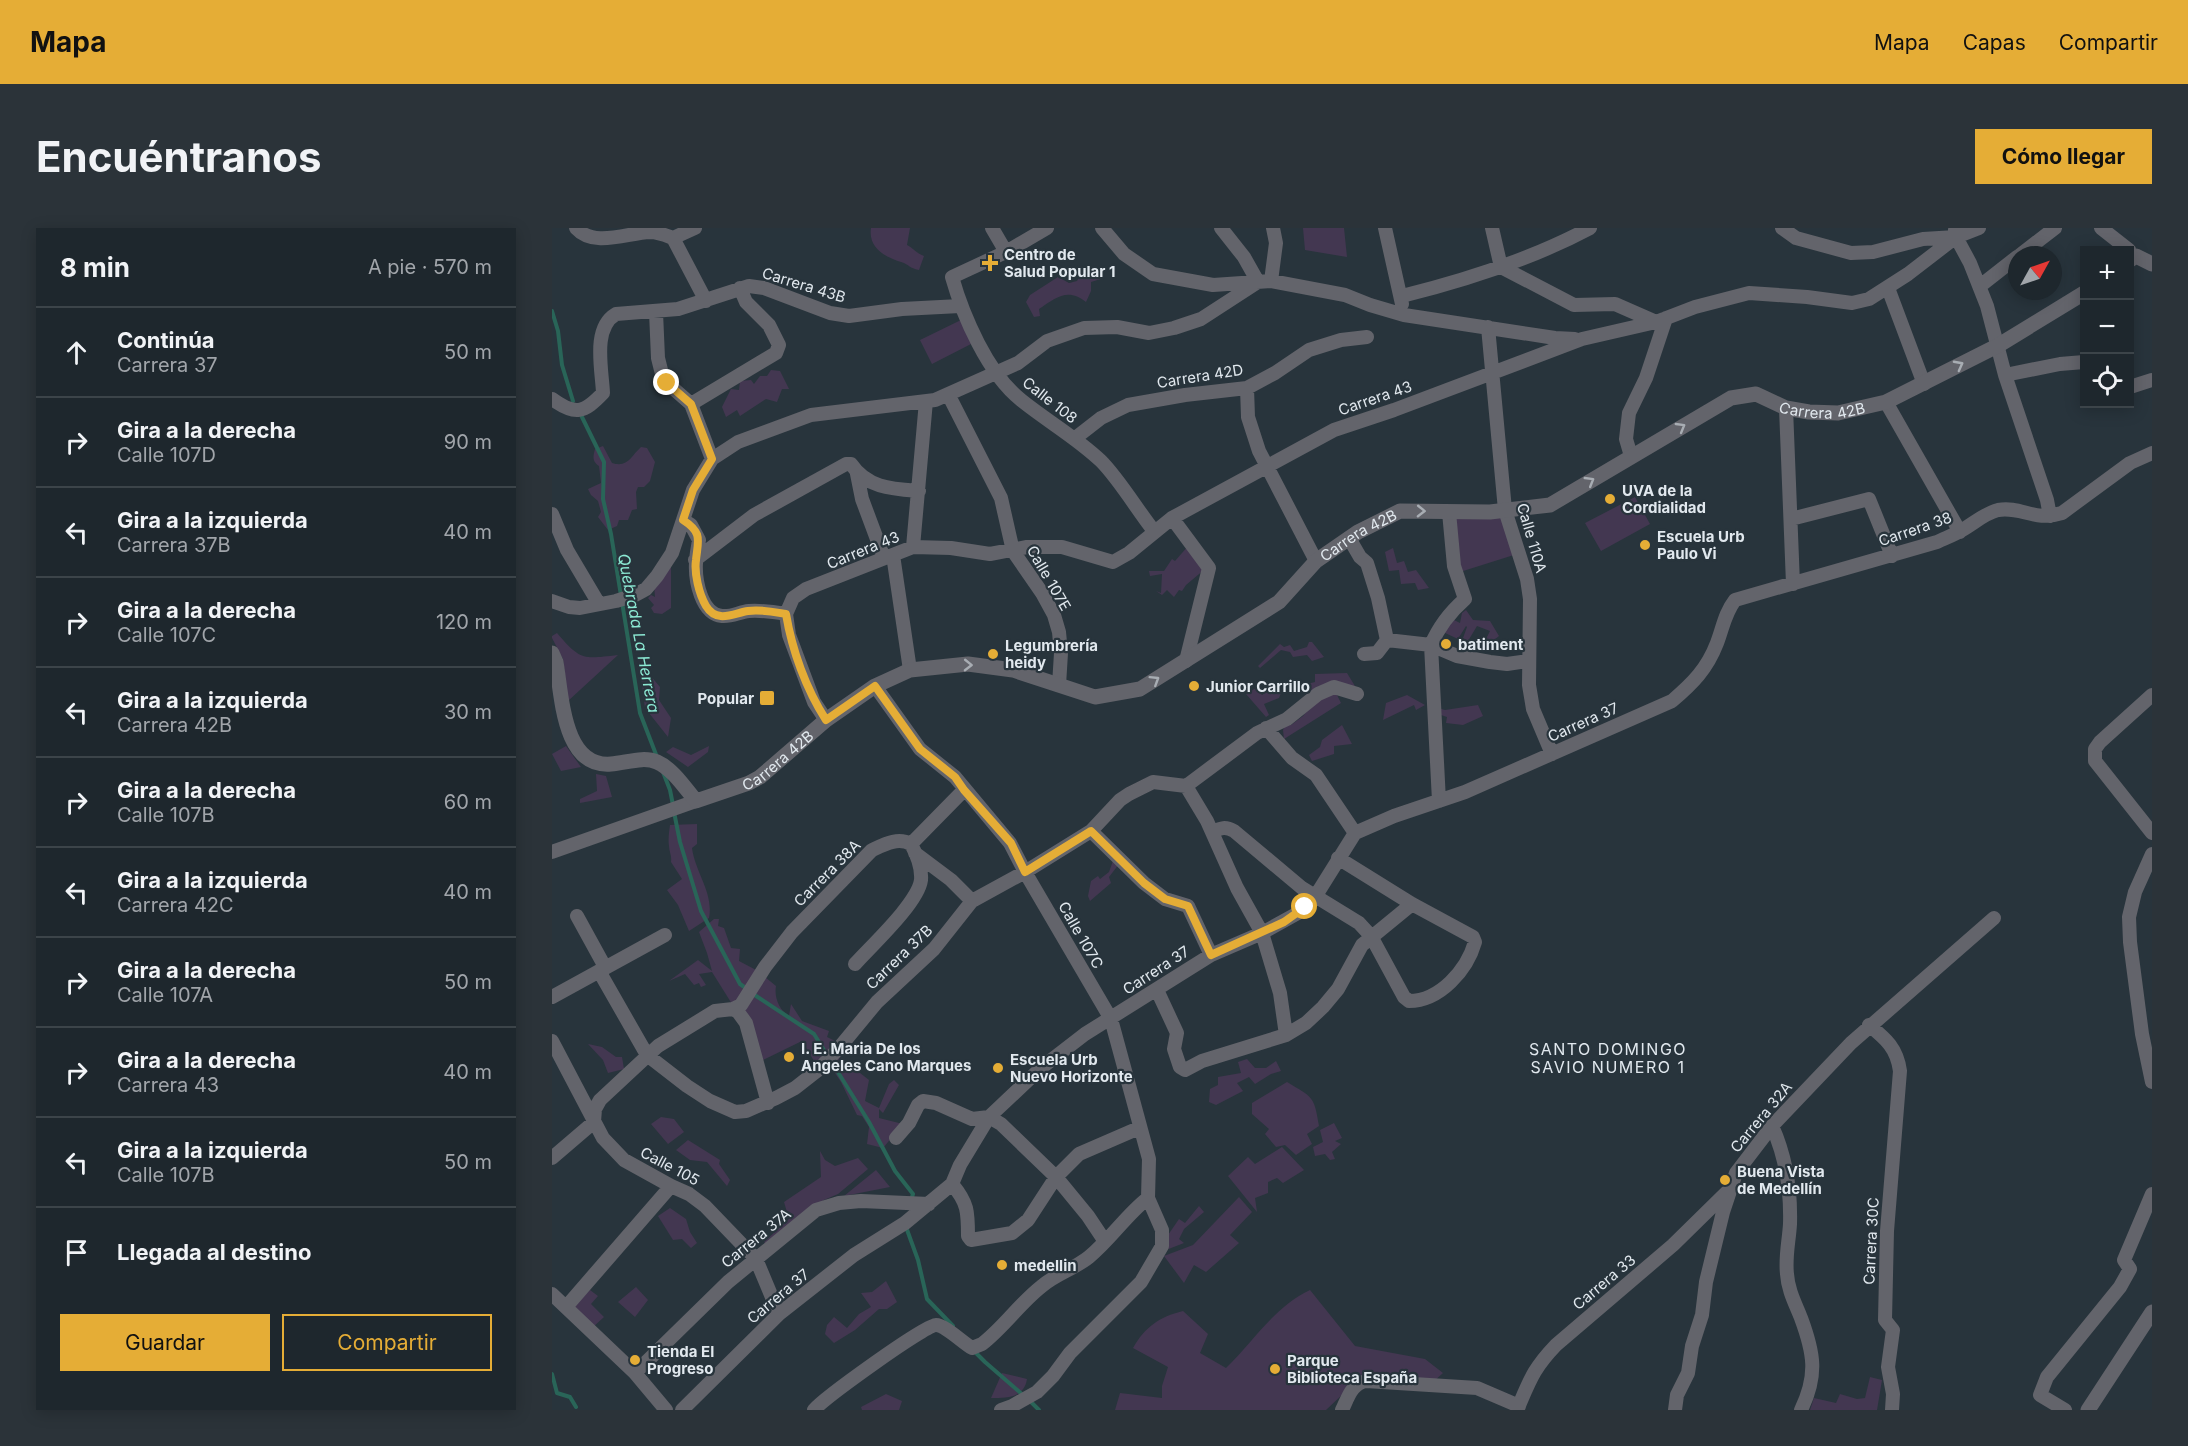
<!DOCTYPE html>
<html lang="es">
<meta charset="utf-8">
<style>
:root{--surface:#1e272d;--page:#2b3339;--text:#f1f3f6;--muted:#a1a5aa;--line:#3c4449;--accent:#e5ad36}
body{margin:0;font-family:Inter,sans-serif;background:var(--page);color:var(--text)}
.controls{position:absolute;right:18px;top:18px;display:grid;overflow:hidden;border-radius:0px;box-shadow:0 3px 15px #0003}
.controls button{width:54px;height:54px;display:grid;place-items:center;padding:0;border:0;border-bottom:2px solid var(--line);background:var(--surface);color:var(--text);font:30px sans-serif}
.compass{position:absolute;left:1456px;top:18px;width:54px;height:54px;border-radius:50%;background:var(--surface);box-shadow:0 3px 15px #0003;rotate:50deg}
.stop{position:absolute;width:18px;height:18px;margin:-14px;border:4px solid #e5ad36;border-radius:50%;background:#fff}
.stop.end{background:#e5ad36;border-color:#fff;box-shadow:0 2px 6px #0008}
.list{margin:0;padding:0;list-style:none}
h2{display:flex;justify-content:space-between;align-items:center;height:78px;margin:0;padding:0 24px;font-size:26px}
h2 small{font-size:20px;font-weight:400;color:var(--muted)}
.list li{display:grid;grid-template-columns:39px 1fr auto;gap:18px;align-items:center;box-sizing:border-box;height:90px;padding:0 24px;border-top:2px solid var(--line)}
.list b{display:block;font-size:22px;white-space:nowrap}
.list p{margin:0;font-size:20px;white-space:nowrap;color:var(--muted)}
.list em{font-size:20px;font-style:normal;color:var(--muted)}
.actions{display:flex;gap:12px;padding:18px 24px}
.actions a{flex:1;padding:14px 0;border:2px solid var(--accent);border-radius:0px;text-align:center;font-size:21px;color:var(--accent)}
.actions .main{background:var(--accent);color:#111}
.icon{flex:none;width:33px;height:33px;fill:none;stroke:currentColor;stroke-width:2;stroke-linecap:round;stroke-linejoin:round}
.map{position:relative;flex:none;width:1600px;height:1182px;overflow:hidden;border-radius:0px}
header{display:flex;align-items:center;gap:36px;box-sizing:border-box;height:84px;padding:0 30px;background:var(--accent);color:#111}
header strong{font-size:28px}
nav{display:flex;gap:33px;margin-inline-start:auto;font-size:21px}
.intro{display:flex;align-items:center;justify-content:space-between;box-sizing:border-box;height:144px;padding:0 36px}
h1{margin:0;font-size:42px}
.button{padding:15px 27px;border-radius:0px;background:var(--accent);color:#111;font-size:21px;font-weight:700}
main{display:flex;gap:36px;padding:0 36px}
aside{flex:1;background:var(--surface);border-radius:0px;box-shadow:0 3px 15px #0003}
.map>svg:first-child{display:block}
.green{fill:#433751}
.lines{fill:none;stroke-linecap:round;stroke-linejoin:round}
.stream{stroke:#296558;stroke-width:4}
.minor{stroke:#63646b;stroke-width:14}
.tertiary{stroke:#63646b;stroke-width:15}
.oneway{stroke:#a8adb3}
.route{stroke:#e5ad36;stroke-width:8}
.poi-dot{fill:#e5ad36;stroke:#28343c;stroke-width:2}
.labels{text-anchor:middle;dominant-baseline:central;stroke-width:4.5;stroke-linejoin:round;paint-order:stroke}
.poi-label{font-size:15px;font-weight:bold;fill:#e1e8ee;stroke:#28343c;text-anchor:start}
.street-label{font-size:15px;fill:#e1e8ee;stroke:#28343c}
.water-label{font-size:16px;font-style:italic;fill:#8ce9d4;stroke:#28343c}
.neighbourhood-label{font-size:16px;letter-spacing:1.5px;fill:#e1e8ee;stroke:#28343c}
</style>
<header>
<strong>Mapa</strong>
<nav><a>Mapa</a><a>Capas</a><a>Compartir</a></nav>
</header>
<div class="intro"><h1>Encuéntranos</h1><a class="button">Cómo llegar</a></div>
<main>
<aside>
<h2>8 min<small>A pie · 570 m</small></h2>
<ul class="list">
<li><svg class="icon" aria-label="ahead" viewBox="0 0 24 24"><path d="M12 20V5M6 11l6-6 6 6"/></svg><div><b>Continúa</b><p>Carrera 37</p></div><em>50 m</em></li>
<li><svg class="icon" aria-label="right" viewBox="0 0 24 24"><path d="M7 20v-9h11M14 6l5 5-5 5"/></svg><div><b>Gira a la derecha</b><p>Calle 107D</p></div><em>90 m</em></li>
<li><svg class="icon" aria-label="left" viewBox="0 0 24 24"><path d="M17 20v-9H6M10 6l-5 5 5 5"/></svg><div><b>Gira a la izquierda</b><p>Carrera 37B</p></div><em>40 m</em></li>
<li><svg class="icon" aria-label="right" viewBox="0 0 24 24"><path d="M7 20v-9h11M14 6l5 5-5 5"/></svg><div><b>Gira a la derecha</b><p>Calle 107C</p></div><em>120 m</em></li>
<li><svg class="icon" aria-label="left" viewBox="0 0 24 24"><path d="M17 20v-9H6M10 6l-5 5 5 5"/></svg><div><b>Gira a la izquierda</b><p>Carrera 42B</p></div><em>30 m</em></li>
<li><svg class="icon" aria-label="right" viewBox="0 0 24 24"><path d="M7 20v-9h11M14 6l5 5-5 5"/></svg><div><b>Gira a la derecha</b><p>Calle 107B</p></div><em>60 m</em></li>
<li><svg class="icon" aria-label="left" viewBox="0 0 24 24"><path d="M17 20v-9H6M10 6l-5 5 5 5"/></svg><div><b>Gira a la izquierda</b><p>Carrera 42C</p></div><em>40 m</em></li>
<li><svg class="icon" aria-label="right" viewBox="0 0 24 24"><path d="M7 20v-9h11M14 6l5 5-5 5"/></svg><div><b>Gira a la derecha</b><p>Calle 107A</p></div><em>50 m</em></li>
<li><svg class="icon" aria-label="right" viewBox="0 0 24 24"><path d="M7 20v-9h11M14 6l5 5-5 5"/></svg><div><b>Gira a la derecha</b><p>Carrera 43</p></div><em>40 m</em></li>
<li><svg class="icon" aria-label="left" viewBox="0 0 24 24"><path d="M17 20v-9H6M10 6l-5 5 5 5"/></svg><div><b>Gira a la izquierda</b><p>Calle 107B</p></div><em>50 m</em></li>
<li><svg class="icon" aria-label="arrive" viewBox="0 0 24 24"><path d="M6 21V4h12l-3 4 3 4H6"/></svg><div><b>Llegada al destino</b></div></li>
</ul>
<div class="actions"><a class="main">Guardar</a><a>Compartir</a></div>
</aside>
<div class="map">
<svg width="1600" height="1182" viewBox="0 0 1600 1182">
<rect width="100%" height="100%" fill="#28343c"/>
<!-- green -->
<path class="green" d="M319 0H358L355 17C361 20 364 25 372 28L367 42C357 40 358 37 349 34 333 29 316 20 319 0Z
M751 0H792L795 29 753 22Z
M545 43 549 44 552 50 539 54V63L534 74C516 59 503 70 487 81L488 88 482 89 474 74 478 67 506 49 517 55 525 53 530 44 541 46Z
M409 92 421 115 380 136 368 112Z
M219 142 228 143 237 161H230L225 174 214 171 188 188 185 182 174 189 170 179 179 161 187 162 188 153 199 152 202 156 208 148H215Z
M51 218 60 235C76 240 79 228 89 219L95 220 103 234 98 253 92 259H86L84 264 85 281 80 282 76 292H67L65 298 56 302 46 289 49 284 46 273 39 267 36 261 49 255 47 238C40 233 41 229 43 221Z
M1083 269 1098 296 1049 323 1033 295Z
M900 285H951L965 326 908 344Z
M637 317 653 341 634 357 630 363 627 362 622 369 615 362 610 367 604 363 609 365 610 346 598 348 597 343H612L620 331 623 333Z
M841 320 845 335 852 333 856 344 864 342 877 360 866 362 863 355 849 356 847 342 837 343 833 324Z
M119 333V380L110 386 102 385 99 380 102 377 96 370 99 367 103 369 102 357Z
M914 382 921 392 938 393 947 408 927 424 929 415 933 413 938 403 925 398 916 413 911 410 915 399 914 398 906 411 891 404 898 390 908 395 910 385Z
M5 405C29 433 31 431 66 427L16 473 11 431 0 410V408Z
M757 414H760L772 429 760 433 755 427 741 429 738 424 729 422 708 440 706 438 728 416 732 419 738 417 742 423 755 419Z
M87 434 108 459 107 472 119 490 116 509 93 480Z
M795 445 806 463 760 466 755 456 763 454V446Z
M741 455 742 457 731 460 727 470 712 476 717 487 714 489 694 466 704 460 710 467 722 458 726 459Z
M784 465 789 475 732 511 731 502 735 493 739 497 751 488 762 474Z
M855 467 873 477 864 482 862 477 831 492 834 475Z
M926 477 931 488 911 497 894 495 895 489 886 486V480L893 482Z
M790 497 800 516 782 518V526L760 533 757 527 768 519 770 512Z
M14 518 29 539 9 543 0 526Z
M157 518 156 524 136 539 114 524 121 519 139 527Z
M44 546 54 548 60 569 28 575V571L45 563Z
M145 596V616L140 620C143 644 162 665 157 690L137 703 126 677 115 662 130 651 119 634C120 627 117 624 117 618 116 612 117 604 118 597Z
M562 630 567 636 557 649 559 655 538 673 536 668 539 653 546 648 548 651 557 644Z
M162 691H167L166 698 172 700 179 720 188 721 187 733 206 743 192 773 180 776 160 744 147 746 154 757 149 759 147 755 142 757 133 746 117 753 146 732 160 743 155 725 147 704Z
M213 749 224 758C222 769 227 782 237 788L239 776 250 793 277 803 275 809 283 813 284 817 265 838 250 813 211 832 200 799 189 781Z
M36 816 50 819 64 829H70L72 841 56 845 51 832Z
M285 827 317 852 313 873 327 880 337 856 342 852 347 857 331 885 327 881V890L351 896 331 920 315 916 317 899 310 888 305 887 289 854 278 838Z
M695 831 703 840H714L724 833 729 843 719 846 703 856 697 849 685 855 691 863 664 877 657 874 658 861 666 857V849L689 845 686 834Z
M735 854C761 870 762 867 767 898L755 906 760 916 744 927 733 917 724 919 713 906 717 901 700 886V875Z
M109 889 122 891 132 904 116 916 99 896Z
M782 895 790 910 783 913 789 916 780 924 783 931 778 932 773 926 763 928 761 919 771 914 768 902Z
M136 912 168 932 167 936 178 952 175 958 155 934 138 932 124 922Z
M730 919 752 942 731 955 725 950 716 954V965L703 970 705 984 676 948 696 929 703 936Z
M268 923 273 932 283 938 306 930 316 941 286 966 272 972 215 1017 212 1014 237 991 232 974 269 949Z
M324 942 338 959 292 968Z
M687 969 700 984 678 1007 687 1015 654 1044 642 1037 632 1055 612 1028 641 1017Z
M647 978 652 984 632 1001 627 1011 632 1015 614 1022 616 1007 627 991 633 995Z
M118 980 134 991 138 1004 145 1015 139 1020 130 1011 121 1012 106 988Z
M334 1053 345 1074 335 1081H327L303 1102 282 1115 273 1106 275 1097 282 1089 295 1100 307 1086 319 1079 309 1065 320 1064Z
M84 1059 96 1072 83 1089 66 1074Z
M38 1062 46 1068 39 1076 52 1089 40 1100 20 1079Z
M758 1062 803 1118 873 1131 891 1145 880 1155 812 1146 774 1182H563L568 1165 610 1170V1158L616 1139 581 1120C593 1099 607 1089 631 1083L656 1106 648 1125 674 1140C703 1112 721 1080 758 1062Z
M450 1145 475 1151C472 1170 455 1170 439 1170Z
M1318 1149 1330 1152 1325 1182H1258L1262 1170 1284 1175 1288 1166 1305 1171 1313 1170Z
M334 1166 350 1173 347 1182H310L309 1179Z"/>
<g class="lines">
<!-- stream -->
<path class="stream" d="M0 83 6 103 10 137 21 173
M28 185 52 234 51 271 59 306 88 485 105 529
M111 544 118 562 121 577
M122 584 128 614 149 683 188 756 195 761
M201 766 262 806 275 827
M279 833 317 894 343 943 361 966 359 972
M354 999 366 1032 375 1071 401 1098
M421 1122 433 1134 471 1167
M0 1146 5 1165 18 1169 24 1179
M477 1172 487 1182"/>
<!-- minor -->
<path class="minor" d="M24 0C42 20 75 5 98 4 106 4 113 7 121 10L143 0
M440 0 454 24
M495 0 454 24 400 49C411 88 436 146 469 172 495 193 525 210 549 233 567 251 586 283 602 303
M550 0 572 26 601 46 661 57 719 53 793 67 818 77 852 87 1003 110 1023 111
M669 0 692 29 706 54
M833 0 850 76
M940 0 949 39 1022 77 1063 76 1104 94
M1230 0 1244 10 1299 25 1321 24 1371 11 1404 9
M1549 0 1577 22
M1403 2 1404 9 1418 35 1435 78 1453 147 1495 272 1498 288
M121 10 154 73
M1468 27 1503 0
M719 53 724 15 721 0
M1428 58 1465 29
M1336 60 1372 156
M850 68C915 52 978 32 1038 0
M104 84 106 130 110 146 115 155 139 176 160 231
M936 99 953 282 975 351 978 371 977 457 981 481 1000 526
M1453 147 1508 136 1532 134
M1578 159 1600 152
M695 160 696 189 707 223 764 333
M396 166 449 270 461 323 490 365 502 387 507 404 509 425 507 457
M0 171C23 188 32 185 51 165 50 141 40 100 64 86L126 81 197 58 212 60 278 85 297 88 350 81 408 78
M1334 174 1408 304
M139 176 224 125 227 117 217 97 194 74 188 60
M1234 180 1241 356
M522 211 549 190 576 177 633 167 695 160 723 145 757 122 789 112 815 109
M1079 228 1074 211 1077 185 1094 150 1114 90
M305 246 310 271 332 330
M0 286 15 322 47 376
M620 290 657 340 634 433
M1239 291 1317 271 1340 328
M131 292 139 297 147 312C146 319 144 327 144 335 143 352 149 386 170 388 180 389 187 384 197 383 209 382 222 384 234 386
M797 310 808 329 815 335 826 370 835 412 825 425 812 426
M361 319 374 173
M341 327 358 442
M143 332 202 287 294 236H299C315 260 340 261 367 263
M0 373 17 379 28 380 64 373 83 367 94 361 105 348 120 325 141 262 160 231 186 214 259 187 383 172 466 135 495 113 532 100 565 99 597 105 622 100 649 91 706 54
M835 412 879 417 905 428 938 434 955 436 976 433
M323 458 368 521 403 549 458 615 473 644 559 791 597 931 596 970 610 1002V1018L589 1054 518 1125 501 1148 485 1164 460 1178 449 1182
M1600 467 1548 514 1543 521V533L1600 605
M274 492 262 474 237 407 234 386 241 370 254 361 361 319 399 320 438 326 475 319H510L561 334 577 325 620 290 782 202 842 182 1030 111 1104 94 1143 79 1197 65 1255 69 1300 75 1317 71 1356 46 1404 9 1427 0
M714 500 740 530 764 547 803 605
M634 558 655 593 685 660 710 705 728 765 734 807
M634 558 705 505 735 491 766 466 782 459 805 466
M887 573 879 417C887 398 897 385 913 371L902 338 897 284
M539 603 592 655 613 671 636 678 659 727
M660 604C669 600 673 598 682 603L750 660 807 695 819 708 852 769 857 773C888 773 915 742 923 714L921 709 860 676 786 630
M359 616 412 562
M0 624 144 573
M363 625 399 652 420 673
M1600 626 1583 664 1577 689 1578 714 1590 806 1600 854
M25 688 53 739
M303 736C319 718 366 675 369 652 370 639 365 627 359 616
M47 743 95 827 135 858 158 873 183 884 194 883 224 870 243 860 266 842 287 820 325 774 382 721 420 673 473 644 539 603 568 572 577 566 601 554 634 558
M605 762 625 805 622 821 628 839 633 842 650 833 734 807 754 795 771 779 786 761 810 717 860 676
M0 769 113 707
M181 781 186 784 194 795 216 875
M1317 797C1334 811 1345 820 1348 843L1335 1003 1333 1092 1341 1102 1336 1139 1341 1166 1340 1182
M0 813 51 910 72 932 119 958 137 966 153 978 204 1031 227 1086
M1220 898C1234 929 1239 961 1238 996 1237 1013 1233 1029 1235 1046 1236 1062 1243 1075 1249 1090 1262 1125 1266 1147 1249 1182
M344 910 357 895 366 877 371 873 384 875 420 891 437 889 449 896 504 949 536 988 552 1012
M0 930 42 894 43 881 48 872 106 818 163 783 181 781 189 777 213 739 240 704 320 622C333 616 346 609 359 616
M400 956C416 975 416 984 416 1008L419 1012 460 1005 476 992 504 949 527 926 587 900
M0 1066 83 1145 114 1182
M14 1079 119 958
M83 1145 176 1054 264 982 287 975 309 973 377 976
M130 1182 227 1086 302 1027 353 995 400 956 408 937 437 889 489 840 533 806 659 727 710 705 746 685 763 669 803 605 842 588 913 564 1120 473C1141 455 1155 441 1165 415 1171 399 1173 385 1183 372L1385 314C1393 310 1402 307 1410 302 1421 296 1433 285 1446 282 1470 278 1482 294 1510 285L1578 235 1600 225
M262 1182C272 1170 373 1097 384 1097 393 1097 411 1115 420 1120L430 1116C452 1099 468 1075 490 1058 504 1046 522 1041 537 1029 559 1011 574 987 596 970
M790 1182C796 1170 799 1156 814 1153L925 1160 967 1178
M965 1182C978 1152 981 1141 1004 1117L1121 1017 1175 964
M1123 1182 1125 1167 1136 1145 1140 1118 1150 1087 1154 1054 1171 984 1184 945 1220 898 1299 815 1442 690
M1513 1182 1488 1167 1495 1149 1568 1059 1578 1041 1572 1032 1600 966"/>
<!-- tertiary -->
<g class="tertiary">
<path d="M1578 32 1584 28 1600 36"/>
<path id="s1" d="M0 425 4 434C10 468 11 540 59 536 74 535 91 528 105 534 121 541 133 560 144 573L197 555 208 549 274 492 323 458 358 442 416 436 461 442 543 469 588 461 727 374 764 333 806 304 848 283 938 284 998 277 1179 170 1204 166 1234 180 1257 184 1286 185 1334 174 1447 117 1532 65"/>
<path d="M1536 1182 1600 1084"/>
</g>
</g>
<!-- one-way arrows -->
<defs><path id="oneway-chevron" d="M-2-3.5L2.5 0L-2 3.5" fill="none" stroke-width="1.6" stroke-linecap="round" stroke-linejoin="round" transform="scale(1.5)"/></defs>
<g class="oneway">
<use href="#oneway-chevron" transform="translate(1407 137) rotate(-28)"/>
<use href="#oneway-chevron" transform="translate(1129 199) rotate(-30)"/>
<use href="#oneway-chevron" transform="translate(1038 253) rotate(-31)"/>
<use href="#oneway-chevron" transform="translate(869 283) rotate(1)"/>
<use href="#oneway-chevron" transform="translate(416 437) rotate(1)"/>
<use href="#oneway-chevron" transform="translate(603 452) rotate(-32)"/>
</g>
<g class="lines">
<!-- route -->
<path class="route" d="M115 155 139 176 160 231 141 262 131 292C151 305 146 312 144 332 142 345 147 366 154 378 165 396 182 385 196 383 209 381 222 384 234 386 240 422 254 461 274 492L323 458 368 521 403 549 412 562 459 615 473 644 539 603 592 655 613 671 636 678 659 727 732 694 753 679"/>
</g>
<!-- markers -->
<g class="poi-dot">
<path d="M435 26h6v6h6v6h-6v6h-6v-6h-6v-6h6z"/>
<circle cx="1058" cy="271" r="6"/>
<circle cx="1093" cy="317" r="6"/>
<circle cx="894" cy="416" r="6"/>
<circle cx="441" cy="426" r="6"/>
<circle cx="642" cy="458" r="6"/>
<rect x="207" y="462" width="16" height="16" rx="3"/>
<circle cx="237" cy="829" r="6"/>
<circle cx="446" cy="840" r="6"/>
<circle cx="1173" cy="952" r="6"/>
<circle cx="450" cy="1037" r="6"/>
<circle cx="83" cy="1132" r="6"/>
<circle cx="723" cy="1141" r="6"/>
</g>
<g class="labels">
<!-- poi labels -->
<g class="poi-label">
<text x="452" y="26">Centro de<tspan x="452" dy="17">Salud Popular 1</tspan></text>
<text x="1070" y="262">UVA de la<tspan x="1070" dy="17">Cordialidad</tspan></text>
<text x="1105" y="308">Escuela Urb<tspan x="1105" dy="17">Paulo Vi</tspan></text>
<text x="906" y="416">batiment</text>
<text x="453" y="417">Legumbrería<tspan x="453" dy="17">heidy</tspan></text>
<text x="654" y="458">Junior Carrillo</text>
<text x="202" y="470" text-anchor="end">Popular</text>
<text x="249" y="820">I. E. Maria De los<tspan x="249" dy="17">Angeles Cano Marques</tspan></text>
<text x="458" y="831">Escuela Urb<tspan x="458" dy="17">Nuevo Horizonte</tspan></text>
<text x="1185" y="943">Buena Vista<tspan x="1185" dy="17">de Medellín</tspan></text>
<text x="462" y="1037">medellin</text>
<text x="95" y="1123">Tienda El<tspan x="95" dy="17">Progreso</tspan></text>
<text x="735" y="1132">Parque<tspan x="735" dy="17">Biblioteca España</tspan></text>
</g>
<!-- street labels -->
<g class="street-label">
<text transform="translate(252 57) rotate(17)">Carrera 43B</text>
<text transform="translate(648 148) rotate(-9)">Carrera 42D</text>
<text transform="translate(823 170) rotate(-19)">Carrera 43</text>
<text transform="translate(498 172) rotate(38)">Calle 108</text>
<text stroke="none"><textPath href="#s1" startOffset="1503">Carrera 42B</textPath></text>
<text transform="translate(1363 301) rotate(-19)">Carrera 38</text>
<text stroke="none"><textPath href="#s1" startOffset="999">Carrera 42B</textPath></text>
<text transform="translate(980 310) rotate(74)">Calle 110A</text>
<text transform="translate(311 322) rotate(-22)">Carrera 43</text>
<text transform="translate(497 350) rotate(60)">Calle 107E</text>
<text transform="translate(1031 494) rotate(-24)">Carrera 37</text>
<text stroke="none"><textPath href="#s1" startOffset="333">Carrera 42B</textPath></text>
<text transform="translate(275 645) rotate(-45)">Carrera 38A</text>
<text transform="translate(529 707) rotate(60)">Calle 107C</text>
<text transform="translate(347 729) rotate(-44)">Carrera 37B</text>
<text transform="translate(604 742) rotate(-33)">Carrera 37</text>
<text transform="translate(1209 889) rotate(-50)">Carrera 32A</text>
<text transform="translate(118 938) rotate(28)">Calle 105</text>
<text transform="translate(204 1010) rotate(-39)">Carrera 37A</text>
<text transform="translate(1319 1013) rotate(-87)">Carrera 30C</text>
<text transform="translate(1052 1054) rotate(-40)">Carrera 33</text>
<text transform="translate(226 1068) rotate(-40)">Carrera 37</text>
</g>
<!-- water labels -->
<g class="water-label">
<text transform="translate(87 405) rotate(79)">Quebrada La Herrera</text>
</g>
<!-- neighbourhood labels -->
<g class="neighbourhood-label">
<text x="1056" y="821">SANTO DOMINGO<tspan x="1056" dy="18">SAVIO NUMERO 1</tspan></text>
</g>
</g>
</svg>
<div class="controls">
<button>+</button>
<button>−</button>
<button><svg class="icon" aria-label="locate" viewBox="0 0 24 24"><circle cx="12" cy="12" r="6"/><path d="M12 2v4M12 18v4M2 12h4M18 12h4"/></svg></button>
</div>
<svg class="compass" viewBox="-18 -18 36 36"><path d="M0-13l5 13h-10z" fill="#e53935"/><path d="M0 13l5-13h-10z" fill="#a1a5aa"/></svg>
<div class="stop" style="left:753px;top:679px"></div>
<div class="stop end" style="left:115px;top:155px"></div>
</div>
</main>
